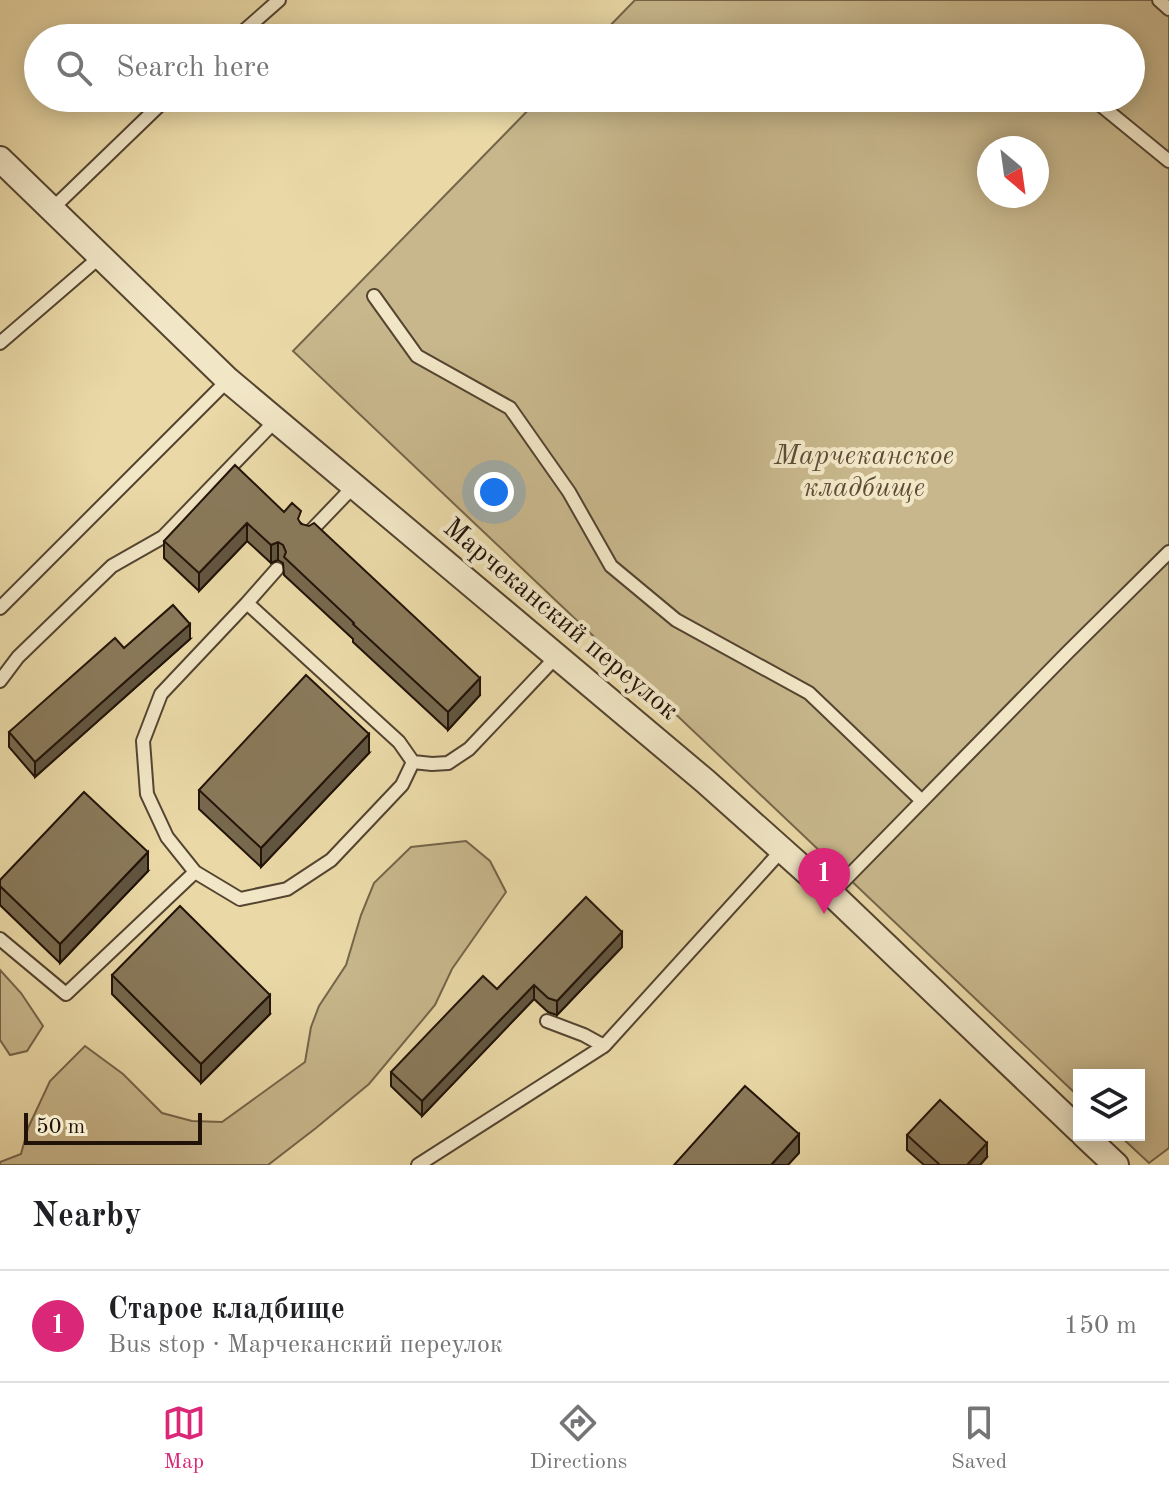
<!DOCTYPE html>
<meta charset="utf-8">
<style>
:root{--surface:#fff;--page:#f6f6f6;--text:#202124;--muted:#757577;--line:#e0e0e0;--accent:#db2777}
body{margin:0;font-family:"Old Standard TT",serif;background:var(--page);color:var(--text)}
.controls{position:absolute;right:24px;bottom:24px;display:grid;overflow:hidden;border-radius:0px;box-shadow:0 4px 20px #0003}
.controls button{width:72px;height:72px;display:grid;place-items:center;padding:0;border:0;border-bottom:2px solid var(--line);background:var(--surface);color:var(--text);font:40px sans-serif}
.compass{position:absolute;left:977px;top:136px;width:72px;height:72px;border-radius:50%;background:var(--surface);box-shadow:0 4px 20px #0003;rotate:151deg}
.scale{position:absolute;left:24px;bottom:20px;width:178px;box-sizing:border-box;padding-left:8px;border:4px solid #221308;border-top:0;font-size:22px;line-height:28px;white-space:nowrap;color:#221308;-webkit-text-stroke:6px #f1e6c6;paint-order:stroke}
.you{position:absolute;left:494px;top:492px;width:28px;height:28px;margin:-20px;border:6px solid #fff;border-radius:50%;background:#1a73e8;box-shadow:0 0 0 12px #1a73e833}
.badge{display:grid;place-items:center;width:52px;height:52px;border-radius:50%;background:var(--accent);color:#fff;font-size:26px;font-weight:700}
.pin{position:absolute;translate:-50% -66px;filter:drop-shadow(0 2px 4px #0008)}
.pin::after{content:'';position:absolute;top:42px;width:28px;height:24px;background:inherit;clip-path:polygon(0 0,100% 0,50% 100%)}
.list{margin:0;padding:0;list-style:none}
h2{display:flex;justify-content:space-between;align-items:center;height:104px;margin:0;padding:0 32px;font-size:34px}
h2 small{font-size:26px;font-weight:400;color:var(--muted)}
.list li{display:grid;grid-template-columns:52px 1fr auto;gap:24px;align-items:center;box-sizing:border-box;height:112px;padding:0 32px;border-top:2px solid var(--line)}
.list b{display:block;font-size:30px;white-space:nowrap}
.list p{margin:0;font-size:26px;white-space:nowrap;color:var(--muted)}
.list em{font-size:26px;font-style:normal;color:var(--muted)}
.icon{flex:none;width:44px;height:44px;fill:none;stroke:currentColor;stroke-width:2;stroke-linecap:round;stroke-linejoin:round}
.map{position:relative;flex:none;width:1169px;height:1165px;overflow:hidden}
.search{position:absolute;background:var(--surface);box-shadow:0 4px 20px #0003;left:24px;right:24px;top:24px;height:88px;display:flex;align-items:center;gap:20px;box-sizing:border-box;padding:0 28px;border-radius:44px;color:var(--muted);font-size:30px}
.sheet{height:216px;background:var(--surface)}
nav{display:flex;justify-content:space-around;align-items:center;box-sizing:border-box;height:112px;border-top:2px solid var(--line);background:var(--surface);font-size:22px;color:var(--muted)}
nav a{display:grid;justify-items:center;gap:4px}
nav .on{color:var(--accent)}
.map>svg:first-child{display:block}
.green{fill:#c8b78c;stroke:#75654a;stroke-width:2;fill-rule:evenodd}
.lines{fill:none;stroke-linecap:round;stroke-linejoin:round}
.lane-casing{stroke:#544430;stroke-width:16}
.street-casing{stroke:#544430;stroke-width:28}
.lane{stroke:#f1e6c6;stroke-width:12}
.street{stroke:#f1e6c6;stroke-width:24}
.wall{fill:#77694e;stroke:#221308;stroke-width:2}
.shaded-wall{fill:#615540;stroke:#221308;stroke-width:2}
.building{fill:#8a7a5b;stroke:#221308;stroke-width:2}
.labels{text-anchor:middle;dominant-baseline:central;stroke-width:8;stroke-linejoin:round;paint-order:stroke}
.park-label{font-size:28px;font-style:italic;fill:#5c4c36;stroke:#f1e6c6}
.street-label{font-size:28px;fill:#221308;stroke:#f1e6c6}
</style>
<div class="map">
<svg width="1169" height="1165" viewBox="0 0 1169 1165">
<rect width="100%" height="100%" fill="#ead9a7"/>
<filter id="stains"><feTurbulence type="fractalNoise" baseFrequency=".0025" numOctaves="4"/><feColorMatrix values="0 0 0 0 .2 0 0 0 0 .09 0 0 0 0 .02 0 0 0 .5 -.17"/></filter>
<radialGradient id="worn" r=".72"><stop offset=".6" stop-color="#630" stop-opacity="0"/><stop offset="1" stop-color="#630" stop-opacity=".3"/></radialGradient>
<!-- green -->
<path class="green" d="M635 0H1169V1148L1149 1163 1119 1135H1139V1075H1079V1097L293 351 540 98H1131V38H598ZM989 148H1037V196H989Z
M466 841 490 861 506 892 452 969 435 1005 369 1084 316 1128 268 1165H0V1162L21 1154 28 1128 50 1081 85 1046 123 1074 162 1113 192 1121 222 1122 305 1062 311 1027 319 1006 346 965 361 915 374 883 411 847Z
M0 970 21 993 43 1026 27 1051 10 1055 0 1040Z"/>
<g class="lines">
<!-- lane casing -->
<g class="lane-casing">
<path id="lane" d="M1159 0 1169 9
M236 38 279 0
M1092 98 1169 161
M52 209 167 98
M374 296 417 356 510 408 569 492 611 566 676 620 809 693 922 801
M0 343 101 256
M307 535 354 486
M247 603 399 742 413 762 402 785 331 860 287 889 240 899 195 872 167 837 147 794 143 741 161 694Z
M247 603 277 569
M0 608 228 380
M0 681 18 657 112 566 163 537 276 420
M413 762 432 764 448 763 469 749 557 656
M831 894 1068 652 1169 552
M0 939 66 994 195 872
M547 1021 584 1035 604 1046 782 850
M418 1165 604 1046"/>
</g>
<!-- street casing -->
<g class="street-casing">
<path id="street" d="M0 159 228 380 705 781 837 899 1079 1130
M1084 1135 1116 1165"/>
</g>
<!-- lane -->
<use href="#lane" class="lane"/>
<!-- street -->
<use href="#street" class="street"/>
</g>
<!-- wall -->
<path class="wall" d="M284 512 301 523 480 695 448 730 353 642V639L284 575 283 563 278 560 271 563 247 541 199 591 164 558V541Z
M190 639 35 777 9 747V732L124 648Z
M369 753 261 867 199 809V790Z
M148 871 60 963 0 905V880Z
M622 947 557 1015 548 1012 534 999 422 1116 391 1086V1072L497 989Z
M112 975 270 1014 201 1083 112 994Z
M907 1135 987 1157 980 1165H924L907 1150Z"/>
<!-- shaded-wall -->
<path class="shaded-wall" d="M247 523V541L199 591V573Z
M278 542V560L271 563V545Z
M190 624V639L35 777V762Z
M480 678V695L448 730V712Z
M369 734V753L261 867V848Z
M148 852V871L60 963V944Z
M622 932V947L557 1015V1001Z
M534 985V999L422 1116V1101Z
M270 995V1014L201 1083V1064Z
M799 1134V1153L788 1165H771Z
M987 1143V1157L980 1165H967Z"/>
<!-- building -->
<path class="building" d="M235 465 284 512 292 503 301 511 298 519 301 524 309 526 314 523 480 678 448 712 353 624 354 623 284 557 286 552 283 545 278 542 271 545 247 523 199 573 164 541Z
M173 605 190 624 35 762 9 732 115 638 124 648Z
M306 675 369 734 261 848 199 790Z
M84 792 148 852 60 944 0 886V880Z
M586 897 622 932 557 1001 548 998 534 985 422 1101 391 1072 483 976 497 989Z
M180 906 270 995 201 1064 112 975Z
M745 1086 799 1134 771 1165H674Z
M940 1100 987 1143 967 1165H940L907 1135Z"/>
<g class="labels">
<!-- park labels -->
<g class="park-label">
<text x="864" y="457">Марчеканское<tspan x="864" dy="32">кладбище</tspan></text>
</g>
<!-- street labels -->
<g class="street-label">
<text transform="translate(560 620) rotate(40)">Марчеканский переулок</text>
</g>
</g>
<rect width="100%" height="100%" filter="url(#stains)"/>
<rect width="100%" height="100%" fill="url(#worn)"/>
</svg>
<div class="controls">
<button><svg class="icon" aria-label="layers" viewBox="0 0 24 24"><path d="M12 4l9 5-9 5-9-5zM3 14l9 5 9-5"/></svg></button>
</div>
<svg class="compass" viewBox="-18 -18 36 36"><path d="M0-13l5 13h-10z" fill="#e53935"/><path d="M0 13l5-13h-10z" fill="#757577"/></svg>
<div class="scale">50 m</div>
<div class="you"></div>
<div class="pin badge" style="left:824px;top:914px">1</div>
<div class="search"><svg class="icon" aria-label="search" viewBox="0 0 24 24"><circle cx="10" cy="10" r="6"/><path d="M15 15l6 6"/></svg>Search here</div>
</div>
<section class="sheet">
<h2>Nearby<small></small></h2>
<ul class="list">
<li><span class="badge">1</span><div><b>Старое кладбище</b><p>Bus stop · Марчеканский переулок</p></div><em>150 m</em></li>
</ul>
</section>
<nav>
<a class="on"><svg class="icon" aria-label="map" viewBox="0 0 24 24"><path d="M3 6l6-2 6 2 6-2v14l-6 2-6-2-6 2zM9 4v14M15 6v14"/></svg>Map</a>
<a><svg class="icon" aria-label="directions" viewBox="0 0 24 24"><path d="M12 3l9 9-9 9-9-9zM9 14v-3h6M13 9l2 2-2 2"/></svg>Directions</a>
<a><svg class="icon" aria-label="saved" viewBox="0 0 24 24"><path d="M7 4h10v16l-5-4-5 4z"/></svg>Saved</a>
</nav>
